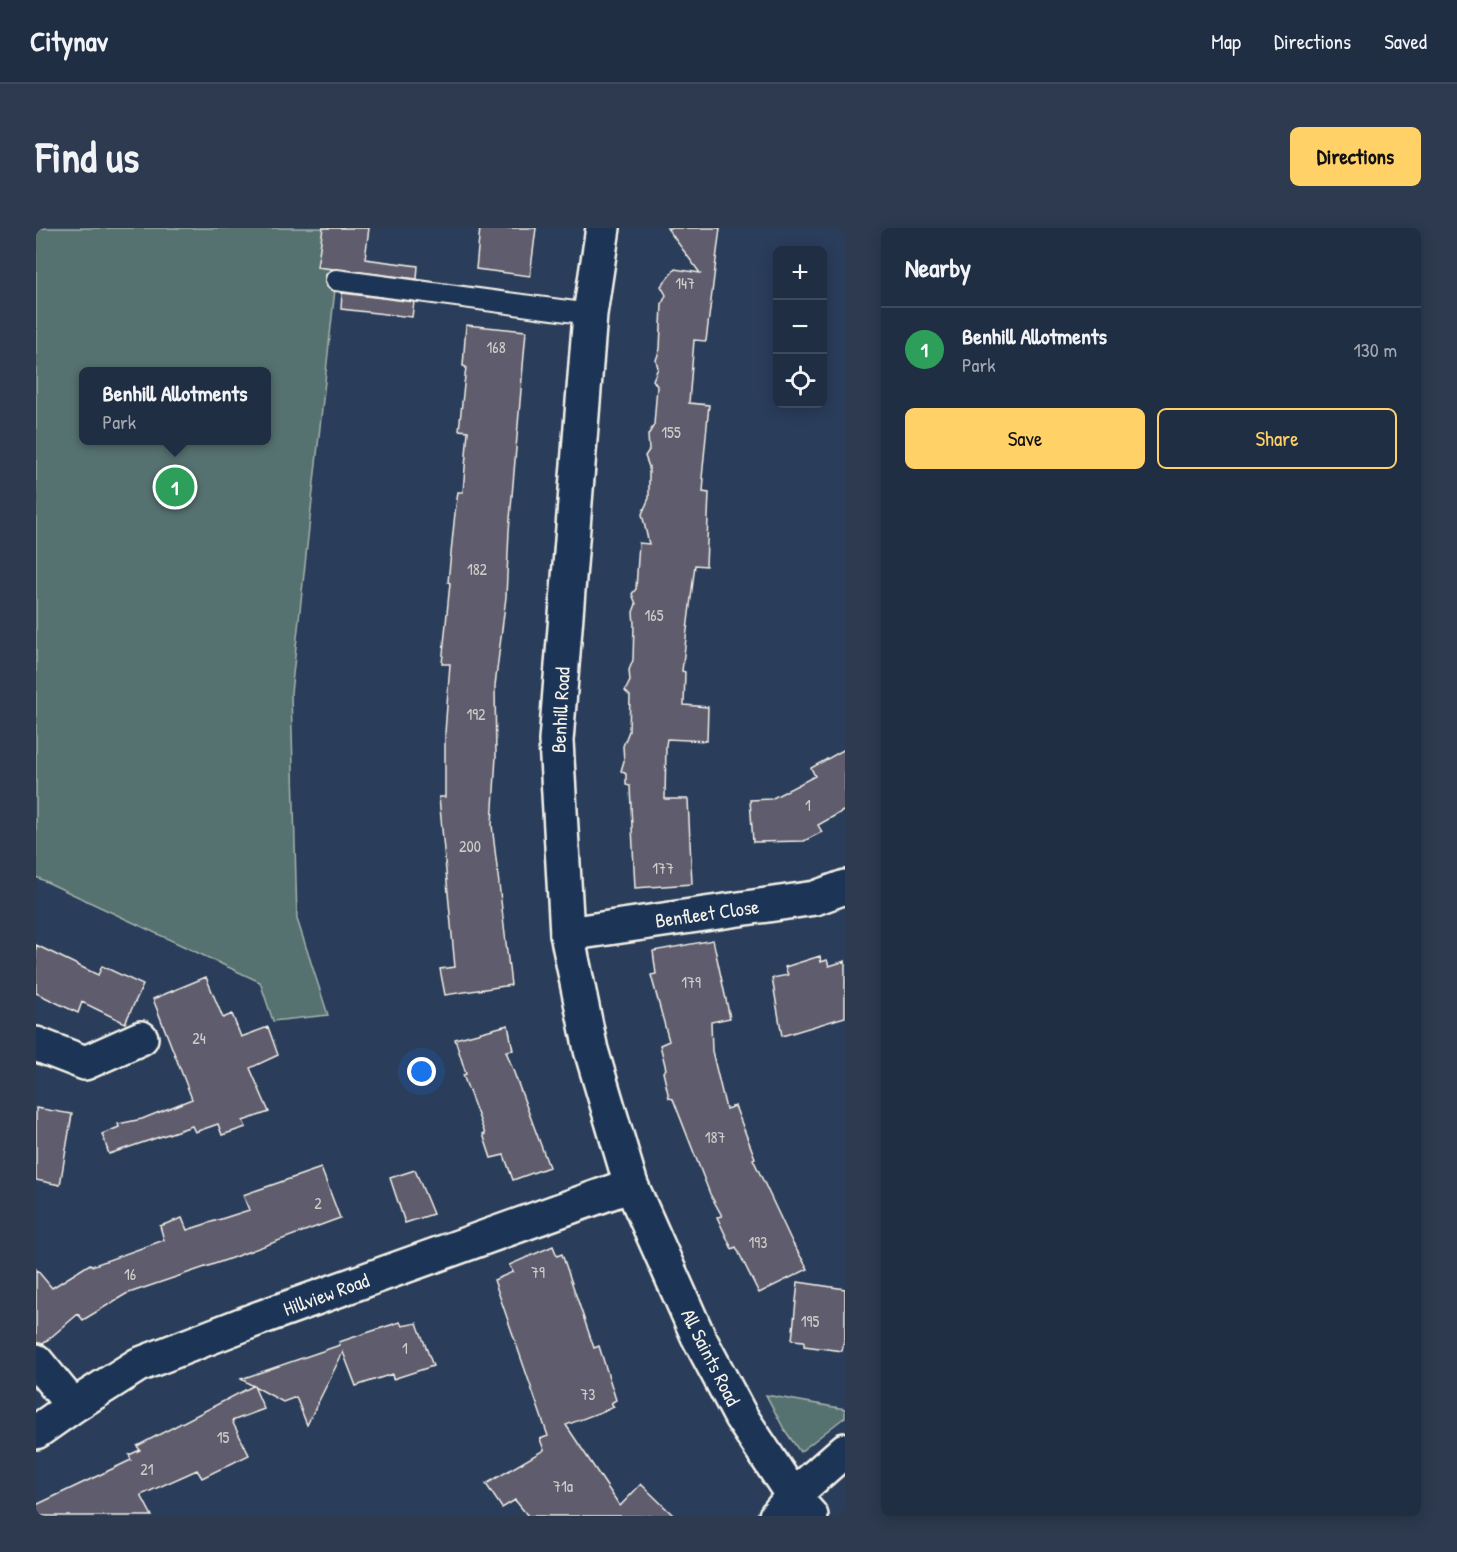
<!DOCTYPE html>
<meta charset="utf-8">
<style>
:root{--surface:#202e44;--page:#2d3a4f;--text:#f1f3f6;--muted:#a2a8b2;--line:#3d4a5d;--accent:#ffd166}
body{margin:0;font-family:"Patrick Hand",sans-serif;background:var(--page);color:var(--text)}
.controls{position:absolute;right:18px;top:18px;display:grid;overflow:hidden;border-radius:9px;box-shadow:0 3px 15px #0003}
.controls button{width:54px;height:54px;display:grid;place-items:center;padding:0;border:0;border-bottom:2px solid var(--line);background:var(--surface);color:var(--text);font:30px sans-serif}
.you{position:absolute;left:386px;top:844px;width:21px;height:21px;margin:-15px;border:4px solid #fff;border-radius:50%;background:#1a73e8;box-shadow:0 0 0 9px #1a73e833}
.badge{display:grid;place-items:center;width:39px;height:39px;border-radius:50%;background:var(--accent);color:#fff;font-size:20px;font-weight:700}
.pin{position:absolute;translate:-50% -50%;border:3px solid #fff;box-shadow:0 2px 6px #0006}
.popup{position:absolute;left:43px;top:139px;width:192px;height:78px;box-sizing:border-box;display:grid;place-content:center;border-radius:9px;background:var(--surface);filter:drop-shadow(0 2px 4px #0005);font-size:20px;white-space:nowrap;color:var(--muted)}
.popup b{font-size:22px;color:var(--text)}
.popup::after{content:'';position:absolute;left:50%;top:100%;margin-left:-12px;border:12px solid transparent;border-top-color:var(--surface)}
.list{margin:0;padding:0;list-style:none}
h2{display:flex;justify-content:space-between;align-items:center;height:78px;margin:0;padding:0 24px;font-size:26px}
h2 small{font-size:20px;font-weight:400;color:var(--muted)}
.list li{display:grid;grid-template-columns:39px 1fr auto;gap:18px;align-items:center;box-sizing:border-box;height:84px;padding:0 24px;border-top:2px solid var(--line)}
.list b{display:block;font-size:22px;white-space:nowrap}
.list p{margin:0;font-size:20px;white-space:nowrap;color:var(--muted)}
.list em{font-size:20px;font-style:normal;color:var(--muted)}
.actions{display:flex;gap:12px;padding:18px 24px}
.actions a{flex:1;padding:14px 0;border:2px solid var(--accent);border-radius:9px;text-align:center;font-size:21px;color:var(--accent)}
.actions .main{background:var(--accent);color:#111}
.icon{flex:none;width:33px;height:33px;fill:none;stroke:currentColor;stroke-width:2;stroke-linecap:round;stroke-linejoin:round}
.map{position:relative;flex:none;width:809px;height:1288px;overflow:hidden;border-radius:9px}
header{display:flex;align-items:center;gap:36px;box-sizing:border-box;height:84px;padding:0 30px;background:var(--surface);border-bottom:2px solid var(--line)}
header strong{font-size:28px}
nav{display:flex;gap:33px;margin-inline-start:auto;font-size:21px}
.intro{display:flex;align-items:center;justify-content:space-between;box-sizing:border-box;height:144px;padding:0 36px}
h1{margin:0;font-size:42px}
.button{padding:15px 27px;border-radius:9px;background:var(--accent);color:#111;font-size:21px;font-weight:700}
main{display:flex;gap:36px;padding:0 36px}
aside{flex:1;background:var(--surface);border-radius:9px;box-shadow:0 3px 15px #0003}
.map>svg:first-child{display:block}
.green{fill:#56726f;stroke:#a5b2ac;stroke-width:1.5;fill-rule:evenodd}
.building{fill:#5f5b6d;stroke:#f4f1e8;stroke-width:1.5}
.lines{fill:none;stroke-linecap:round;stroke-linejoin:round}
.service-casing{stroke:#f4f1e8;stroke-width:24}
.minor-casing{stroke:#f4f1e8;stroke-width:38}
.tertiary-casing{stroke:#f4f1e8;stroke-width:38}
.service{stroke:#1d3557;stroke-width:20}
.minor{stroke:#1d3557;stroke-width:33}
.tertiary{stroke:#1d3557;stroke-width:33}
.labels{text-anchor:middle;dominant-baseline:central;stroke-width:6;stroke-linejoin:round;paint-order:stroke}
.number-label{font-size:16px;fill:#cfccc9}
.street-label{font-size:20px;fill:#f4f1e8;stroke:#1d3557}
</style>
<header>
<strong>Citynav</strong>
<nav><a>Map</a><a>Directions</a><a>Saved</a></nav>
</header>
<div class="intro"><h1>Find us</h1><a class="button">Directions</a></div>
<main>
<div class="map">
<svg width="809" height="1288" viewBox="0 0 809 1288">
<rect width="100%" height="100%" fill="#2a3d5b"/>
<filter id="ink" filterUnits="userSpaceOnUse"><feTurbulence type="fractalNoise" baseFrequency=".0167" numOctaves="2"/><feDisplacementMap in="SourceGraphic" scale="12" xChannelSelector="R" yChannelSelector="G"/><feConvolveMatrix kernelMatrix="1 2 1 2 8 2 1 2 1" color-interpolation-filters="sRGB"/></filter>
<g filter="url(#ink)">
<!-- green -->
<path class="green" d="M0 0H308L300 52 255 465 261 691 292 787 237 793 224 754 0 649ZM48 144H231V212H48Z
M730 1167 809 1181V1189L764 1224 748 1201Z"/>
<!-- building -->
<path class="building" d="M287 0H333L329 31 382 38 381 51 281 39Z
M444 0H500L494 48 440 41Z
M631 0H684L670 113 658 112 653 175 673 177 666 250 668 251 667 264 673 265 670 338 659 337 646 443 649 444 648 477 672 479 671 513 631 511 630 517 629 571H652L656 656 599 660 594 558 590 557V546L585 543 588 533 587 518 593 503 594 468 589 463 594 453 593 442 597 432 598 396 597 384 600 376 596 366 600 361 603 315 613 316 606 286 613 270V239L609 228 613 222 612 207 618 197 621 158 617 152 622 140 620 132 624 121 626 76 630 67 625 58 639 41 664 45Z
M306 65 378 74 376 89 305 81Z
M430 97 490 103 473 303 470 369 459 458 460 528 456 597 475 757 409 767 404 741 419 739 403 569H409V505L414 436H406L414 355 412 354 419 285 422 264H427L432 203 423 202 430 139 427 138Z
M809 521V582L782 597 786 604 768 613 717 614 714 572 735 571 779 548 775 540Z
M677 712 694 790 675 794 676 823 690 881 699 878 719 930 717 931 757 1016 772 1041 723 1065 700 1019 696 1021 681 989 686 988 674 966 637 871 633 870 627 844 630 841 624 817 633 813 615 747 620 746 617 723Z
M0 717 62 747 66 738 107 757 89 795 46 774 42 785 0 765Z
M784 728 785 734 791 732 793 738 809 733V789L746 808 736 750 752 747 749 739Z
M170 749 187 790 196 786 205 809 232 799 242 827 214 840 233 884 207 893 210 899 186 907 182 896 159 904 156 898 73 926 66 906 83 899 82 896 106 891 156 871 117 771Z
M472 797 477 822 470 823 513 939 477 952 468 927 455 930 447 906H449L427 847 430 846 419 811Z
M0 880 36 886 24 957 0 952Z
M285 940 304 990 190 1032 90 1066 47 1092 42 1086 7 1116 0 1115V1041L16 1060 54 1036 56 1038 128 1012 124 998 146 990 151 1002 213 982 207 967Z
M379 942 397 986 369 995 354 950Z
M517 1018 521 1028 526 1026 558 1120 563 1118 580 1172 575 1175 578 1179 530 1197 584 1278 605 1256 638 1288H492L479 1272 466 1280 450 1256 508 1222 504 1211 512 1208 458 1052 477 1044 473 1037Z
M762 1054 809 1061V1110L806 1123 768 1118V1113L756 1112Z
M364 1094 366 1098 381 1095 397 1138 357 1151 356 1146 320 1158 307 1124 271 1197 260 1169 247 1174 218 1158 228 1181 196 1193 213 1227 166 1250 161 1242 105 1267 116 1288H0V1277L95 1232 93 1227 104 1222 101 1218 217 1158 205 1151 304 1117 303 1114Z"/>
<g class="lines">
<!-- service casing -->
<g class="service-casing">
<path id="service" d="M300 52 554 86"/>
</g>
<!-- minor casing -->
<g class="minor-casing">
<path id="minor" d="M531 706 779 670 809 659
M0 816 49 835 105 810
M0 1133 37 1178
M0 1204 37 1178 102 1137 221 1091 595 957
M740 1288 757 1268 809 1222"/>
</g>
<!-- tertiary casing -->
<g class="tertiary-casing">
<path id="tertiary" d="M567 0 554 86 520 513 531 706 555 822 595 957 662 1108 705 1189 757 1268 775 1288"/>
</g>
<!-- service -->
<use href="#service" class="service"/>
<!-- minor -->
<use href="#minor" class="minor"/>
<!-- tertiary -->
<use href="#tertiary" class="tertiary"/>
</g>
</g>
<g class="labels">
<!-- number labels -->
<g class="number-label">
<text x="649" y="55">147</text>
<text x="460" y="119">168</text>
<text x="635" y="204">155</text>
<text x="441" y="341">182</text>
<text x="618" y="387">165</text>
<text x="440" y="486">192</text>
<text x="772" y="577">1</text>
<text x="434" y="618">200</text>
<text x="627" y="640">177</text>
<text x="655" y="754">179</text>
<text x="163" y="810">24</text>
<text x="679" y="909">187</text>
<text x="282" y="975">2</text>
<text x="722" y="1014">193</text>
<text x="502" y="1044">79</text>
<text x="94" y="1046">16</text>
<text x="774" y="1093">195</text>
<text x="369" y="1120">1</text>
<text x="552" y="1166">73</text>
<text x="187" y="1209">15</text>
<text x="111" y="1241">21</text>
<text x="527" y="1258">71a</text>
</g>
<!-- street labels -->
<g class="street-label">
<text transform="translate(524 482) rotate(-87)">Benhill Road</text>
<text transform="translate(671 685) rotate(-8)">Benfleet Close</text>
<text transform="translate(290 1066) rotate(-20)">Hillview Road</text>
<text transform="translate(675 1129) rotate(63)">All Saints Road</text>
</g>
</g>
</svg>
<div class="controls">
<button>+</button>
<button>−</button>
<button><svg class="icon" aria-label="locate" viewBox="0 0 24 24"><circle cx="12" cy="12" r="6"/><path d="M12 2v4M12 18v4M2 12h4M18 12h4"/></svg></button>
</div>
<div class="you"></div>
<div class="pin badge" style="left:139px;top:259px;background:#2e9e5b">1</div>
<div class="popup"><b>Benhill Allotments</b>Park</div>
</div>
<aside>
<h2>Nearby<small></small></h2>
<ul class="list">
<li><span class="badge" style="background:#2e9e5b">1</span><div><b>Benhill Allotments</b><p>Park</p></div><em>130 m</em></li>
</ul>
<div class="actions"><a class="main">Save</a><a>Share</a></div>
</aside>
</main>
